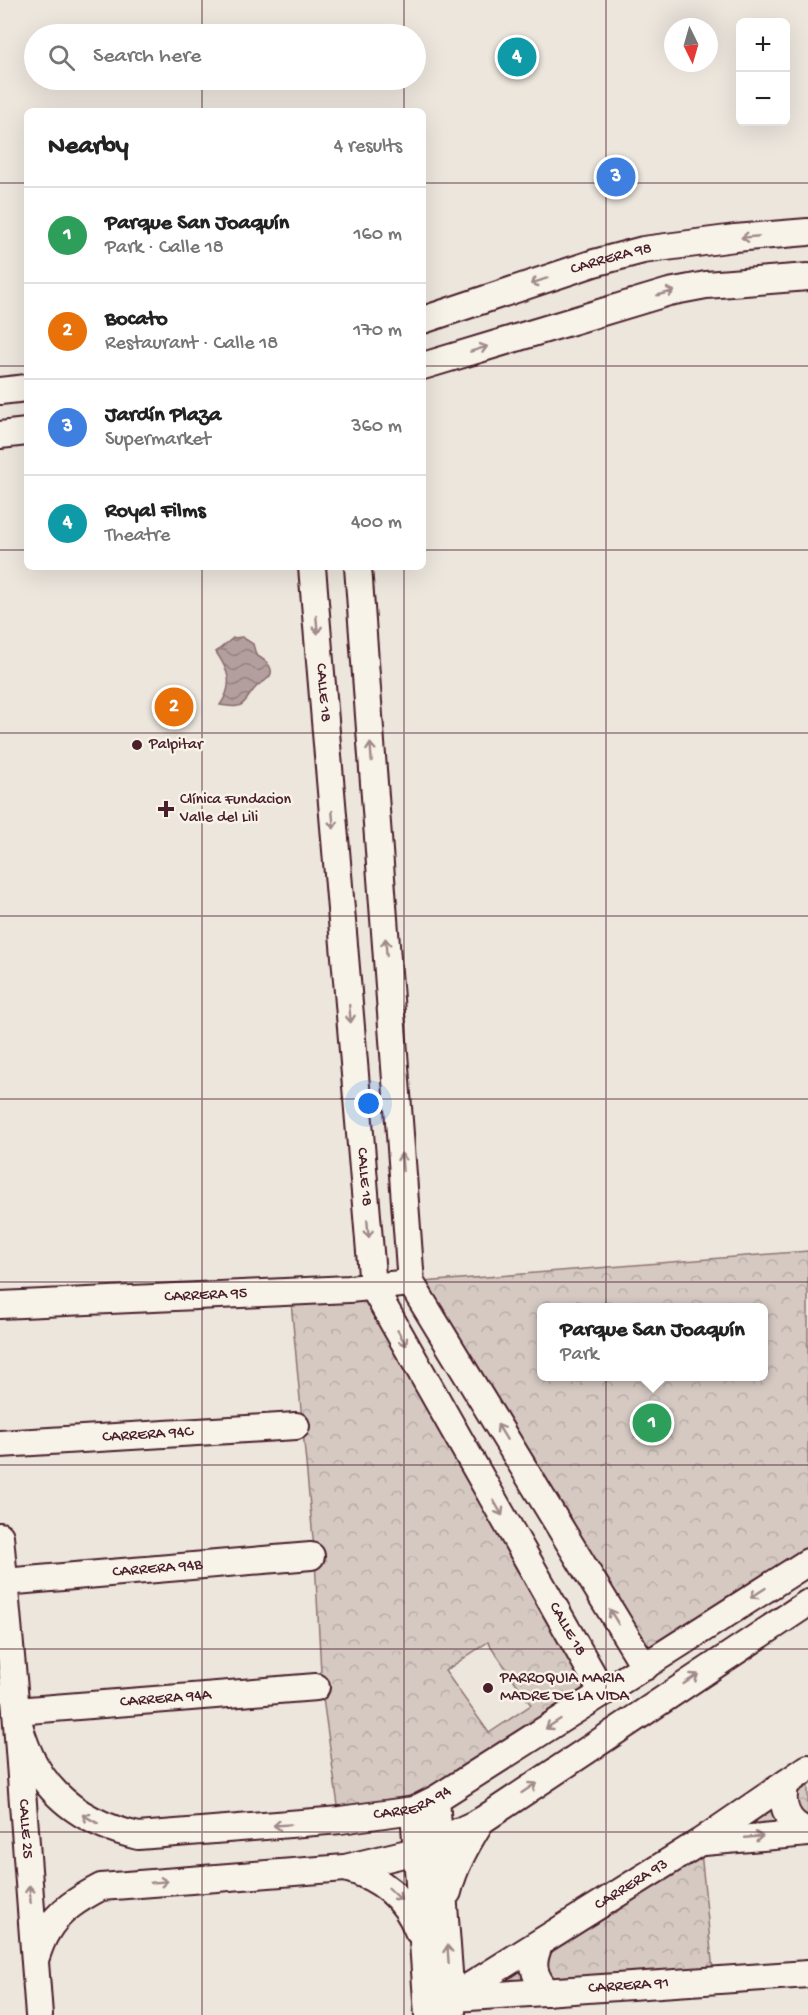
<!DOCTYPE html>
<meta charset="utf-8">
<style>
:root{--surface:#fff;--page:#f6f6f6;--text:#222;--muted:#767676;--line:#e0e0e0;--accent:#4a1f2b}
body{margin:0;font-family:"Gochi Hand",sans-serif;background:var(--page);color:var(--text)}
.controls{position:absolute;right:18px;top:18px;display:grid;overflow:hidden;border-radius:9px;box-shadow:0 6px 24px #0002}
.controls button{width:54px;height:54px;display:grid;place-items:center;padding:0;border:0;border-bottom:2px solid var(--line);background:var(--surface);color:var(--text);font:30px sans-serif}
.compass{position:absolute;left:664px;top:18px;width:54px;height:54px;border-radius:50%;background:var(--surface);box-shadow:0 6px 24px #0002;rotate:175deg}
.you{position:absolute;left:369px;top:1104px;width:21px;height:21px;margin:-15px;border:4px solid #fff;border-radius:50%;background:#1a73e8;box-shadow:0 0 0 9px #1a73e833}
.badge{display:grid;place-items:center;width:39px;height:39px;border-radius:50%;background:var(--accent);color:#fff;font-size:20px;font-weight:700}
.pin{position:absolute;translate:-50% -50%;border:3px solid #fff;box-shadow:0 2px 6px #0006}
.popup{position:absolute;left:537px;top:1303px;width:231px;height:78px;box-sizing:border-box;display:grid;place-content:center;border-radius:9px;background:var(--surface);filter:drop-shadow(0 2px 4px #0005);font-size:20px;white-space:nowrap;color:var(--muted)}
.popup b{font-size:22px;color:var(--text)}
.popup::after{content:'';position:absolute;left:50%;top:100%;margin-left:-12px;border:12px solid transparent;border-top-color:var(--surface)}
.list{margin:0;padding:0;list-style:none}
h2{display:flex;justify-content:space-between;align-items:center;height:78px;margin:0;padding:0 24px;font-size:26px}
h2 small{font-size:20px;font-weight:400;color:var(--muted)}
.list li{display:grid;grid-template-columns:39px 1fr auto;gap:18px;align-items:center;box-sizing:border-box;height:96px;padding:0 24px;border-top:2px solid var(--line)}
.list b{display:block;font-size:22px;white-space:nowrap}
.list p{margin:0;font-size:20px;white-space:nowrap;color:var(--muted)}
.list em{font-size:20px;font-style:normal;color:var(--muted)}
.icon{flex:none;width:33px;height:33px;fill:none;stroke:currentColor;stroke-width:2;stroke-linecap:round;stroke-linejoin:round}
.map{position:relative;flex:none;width:808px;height:2015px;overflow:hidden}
.search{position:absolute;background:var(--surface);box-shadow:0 6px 24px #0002;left:24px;top:24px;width:402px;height:66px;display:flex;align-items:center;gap:15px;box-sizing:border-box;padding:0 21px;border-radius:33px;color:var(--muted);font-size:22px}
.panel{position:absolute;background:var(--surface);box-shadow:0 6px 24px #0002;left:24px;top:108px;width:402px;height:462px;border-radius:9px}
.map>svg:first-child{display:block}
.park{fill:url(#park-crowns);stroke:#907476;stroke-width:1.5;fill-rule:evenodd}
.water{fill:url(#water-waves);stroke:#896c6f;stroke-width:1.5}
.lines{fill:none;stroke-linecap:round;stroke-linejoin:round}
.minor-casing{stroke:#4a1f2b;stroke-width:30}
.minor{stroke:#f7f3e8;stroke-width:26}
.oneway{stroke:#a0898a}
.grid{fill:none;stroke:#4a1f2b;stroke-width:1.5;stroke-opacity:0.55}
.poi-dot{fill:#4a1f2b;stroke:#f7f3e8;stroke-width:2}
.labels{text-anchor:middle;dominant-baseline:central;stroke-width:5;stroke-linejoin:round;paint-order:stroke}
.street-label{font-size:16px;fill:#4a1f2b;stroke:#f7f3e8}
.poi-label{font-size:16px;fill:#4a1f2b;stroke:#f7f3e8;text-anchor:start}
</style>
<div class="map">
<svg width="808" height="2015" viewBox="0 0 808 2015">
<defs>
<pattern id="park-crowns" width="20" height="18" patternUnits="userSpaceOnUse" patternTransform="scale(1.5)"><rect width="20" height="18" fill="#d5c9c2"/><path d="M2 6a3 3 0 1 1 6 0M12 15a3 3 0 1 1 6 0" fill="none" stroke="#b8aca7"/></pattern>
<pattern id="water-waves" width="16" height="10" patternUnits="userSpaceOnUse" patternTransform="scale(1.5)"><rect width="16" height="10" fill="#b39f9d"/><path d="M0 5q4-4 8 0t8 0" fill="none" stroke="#948180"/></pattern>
</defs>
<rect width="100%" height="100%" fill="#ece6dd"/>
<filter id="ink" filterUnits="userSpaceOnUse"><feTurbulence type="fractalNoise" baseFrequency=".0167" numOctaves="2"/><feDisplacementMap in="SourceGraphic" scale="12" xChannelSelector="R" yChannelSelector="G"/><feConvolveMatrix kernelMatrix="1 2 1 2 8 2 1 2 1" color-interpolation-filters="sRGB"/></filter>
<g filter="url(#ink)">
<!-- park -->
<path class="park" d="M808 1251V1562L645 1667 411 1283ZM541 1308H763V1376H541Z
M373 1287 603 1693 436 1799 340 1820 322 1691 315 1560 290 1291ZM488 1642 531 1705 489 1733 445 1671Z
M808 1768V1833L700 1842 714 1981 451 1998Z"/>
<!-- water -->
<path class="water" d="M242 637 253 644 256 655C265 660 279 670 266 680 264 682 261 683 258 685 241 702 249 710 220 705 234 685 229 671 216 652L233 638Z"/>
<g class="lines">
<!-- minor casing -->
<g class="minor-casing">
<g id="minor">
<path id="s1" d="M423 320 594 263 643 250 735 238 808 232"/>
<path d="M423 366 669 292 706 285 808 277"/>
<path d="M0 391 27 388"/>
<path d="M0 435 27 432"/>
<path id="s2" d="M312 567 373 1287 603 1693"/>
<path d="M358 567 411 1283 645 1667"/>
<path id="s3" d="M0 1305 349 1289 411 1283"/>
<path id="s4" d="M0 1444 296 1426"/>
<path id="s5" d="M0 1536 16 1711 39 2015"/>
<path id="s6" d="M4 1582 311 1556"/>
<path id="s7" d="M16 1711C29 1780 69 1820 138 1836L340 1820 414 1810 436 1799 808 1562"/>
<path id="s8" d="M16 1711 316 1687"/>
<path d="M786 1783C780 1804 786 1824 808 1831"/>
<path d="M436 1799 452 2012"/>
<path d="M414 1810 428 2015"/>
<path d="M704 1842 808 1833"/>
<path d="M345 1868C379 1877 405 1896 418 1931"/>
<path d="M448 1892C454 1866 467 1844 481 1821"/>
<path d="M540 1943C531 1963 532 1974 547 1992"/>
<path d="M35 1960C38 1951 41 1941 46 1933 58 1911 80 1898 101 1887L345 1868 416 1851 481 1821 808 1603"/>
<path id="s9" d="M451 1998 700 1842 808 1768"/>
<path id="s10" d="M455 1998 808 1974"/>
</g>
</g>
<!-- minor -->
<use href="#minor" class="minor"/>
</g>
<!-- one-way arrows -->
<defs><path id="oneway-shaft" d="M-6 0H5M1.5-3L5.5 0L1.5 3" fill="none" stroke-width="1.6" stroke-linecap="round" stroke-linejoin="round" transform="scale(1.5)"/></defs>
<g class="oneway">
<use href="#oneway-shaft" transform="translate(750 237) rotate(175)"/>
<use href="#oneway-shaft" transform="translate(539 281) rotate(161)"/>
<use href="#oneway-shaft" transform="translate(666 293) rotate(-15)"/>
<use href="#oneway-shaft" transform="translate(479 349) rotate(-17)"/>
<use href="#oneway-shaft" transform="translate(317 625) rotate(85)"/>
<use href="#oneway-shaft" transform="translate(371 752) rotate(-94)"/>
<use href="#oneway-shaft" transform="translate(333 820) rotate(85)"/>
<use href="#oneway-shaft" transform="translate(386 947) rotate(-94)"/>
<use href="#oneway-shaft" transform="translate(350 1014) rotate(85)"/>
<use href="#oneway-shaft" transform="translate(402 1162) rotate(-94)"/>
<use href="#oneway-shaft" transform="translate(368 1229) rotate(85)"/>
<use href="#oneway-shaft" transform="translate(402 1338) rotate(60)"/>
<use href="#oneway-shaft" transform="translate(502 1432) rotate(-121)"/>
<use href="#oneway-shaft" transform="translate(498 1508) rotate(60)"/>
<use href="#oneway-shaft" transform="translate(758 1593) rotate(147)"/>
<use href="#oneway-shaft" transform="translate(614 1617) rotate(-121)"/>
<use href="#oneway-shaft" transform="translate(691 1679) rotate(-34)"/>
<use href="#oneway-shaft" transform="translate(553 1724) rotate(147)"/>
<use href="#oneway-shaft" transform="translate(529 1788) rotate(-34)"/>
<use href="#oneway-shaft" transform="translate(90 1819) rotate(-151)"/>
<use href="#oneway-shaft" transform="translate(282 1825) rotate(176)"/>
<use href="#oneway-shaft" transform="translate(754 1837) rotate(-5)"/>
<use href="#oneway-shaft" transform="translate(159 1882) rotate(-5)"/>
<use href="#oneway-shaft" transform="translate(30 1894) rotate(-94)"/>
<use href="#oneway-shaft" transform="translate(395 1894) rotate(44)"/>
<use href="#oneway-shaft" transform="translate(448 1954) rotate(-94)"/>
</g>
</g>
<!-- grid -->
<path class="grid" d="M202 0V34M404 0V34M606 0V2015M202 80V111M404 80V111M0 183H27M423 183H808M0 366H27M423 366H808M0 550H27M423 550H808M202 567V2015M404 567V2015M0 733H808M0 916H808M0 1099H808M0 1282H808M0 1465H808M0 1649H808M0 1832H808"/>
<!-- markers -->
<g class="poi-dot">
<circle cx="137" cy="745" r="6"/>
<path d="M163 800h6v6h6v6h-6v6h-6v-6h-6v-6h6z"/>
<circle cx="488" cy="1688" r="6"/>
</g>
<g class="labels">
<!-- street labels -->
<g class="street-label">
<text stroke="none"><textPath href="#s1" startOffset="198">CARRERA 98</textPath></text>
<text stroke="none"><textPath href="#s2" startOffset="126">CALLE 18</textPath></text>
<text stroke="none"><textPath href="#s2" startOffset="612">CALLE 18</textPath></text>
<text stroke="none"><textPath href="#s3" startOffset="206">CARRERA 95</textPath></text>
<text stroke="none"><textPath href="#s4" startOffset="148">CARRERA 94C</textPath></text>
<text stroke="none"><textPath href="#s6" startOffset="154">CARRERA 94B</textPath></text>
<text stroke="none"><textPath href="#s2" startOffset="1116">CALLE 18</textPath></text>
<text stroke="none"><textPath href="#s8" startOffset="150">CARRERA 94A</textPath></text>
<text stroke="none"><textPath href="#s7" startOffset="464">CARRERA 94</textPath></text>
<text stroke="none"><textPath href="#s5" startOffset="294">CALLE 25</textPath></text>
<text stroke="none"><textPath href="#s9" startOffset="213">CARRERA 93</textPath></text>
<text stroke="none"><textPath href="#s10" startOffset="174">CARRERA 91</textPath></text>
</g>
<!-- poi labels -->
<g class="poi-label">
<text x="149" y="745">Palpitar</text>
<text x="180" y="800">Clínica Fundacion<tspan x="180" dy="18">Valle del Lili</tspan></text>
<text x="500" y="1679">PARROQUIA MARIA<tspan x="500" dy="18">MADRE DE LA VIDA</tspan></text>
</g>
</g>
</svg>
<div class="controls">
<button>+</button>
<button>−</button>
</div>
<svg class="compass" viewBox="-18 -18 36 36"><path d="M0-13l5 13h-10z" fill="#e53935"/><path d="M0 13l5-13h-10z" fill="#767676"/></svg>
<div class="you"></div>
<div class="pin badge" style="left:652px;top:1423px;background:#2e9e5b">1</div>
<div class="popup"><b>Parque San Joaquín</b>Park</div>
<div class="pin badge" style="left:174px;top:707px;background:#e8710a">2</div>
<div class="pin badge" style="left:616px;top:177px;background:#3f7fe0">3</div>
<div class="pin badge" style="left:517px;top:57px;background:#0f9aa8">4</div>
<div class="search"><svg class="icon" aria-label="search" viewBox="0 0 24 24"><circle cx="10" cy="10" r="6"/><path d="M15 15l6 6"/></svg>Search here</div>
<section class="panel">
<h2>Nearby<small>4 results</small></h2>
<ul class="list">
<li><span class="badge" style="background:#2e9e5b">1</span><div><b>Parque San Joaquín</b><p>Park · Calle 18</p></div><em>160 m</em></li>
<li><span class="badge" style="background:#e8710a">2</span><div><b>Bocato</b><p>Restaurant · Calle 18</p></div><em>170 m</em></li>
<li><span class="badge" style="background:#3f7fe0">3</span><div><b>Jardín Plaza</b><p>Supermarket</p></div><em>360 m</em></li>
<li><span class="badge" style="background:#0f9aa8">4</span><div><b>Royal Films</b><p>Theatre</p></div><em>400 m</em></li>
</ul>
</section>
</div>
